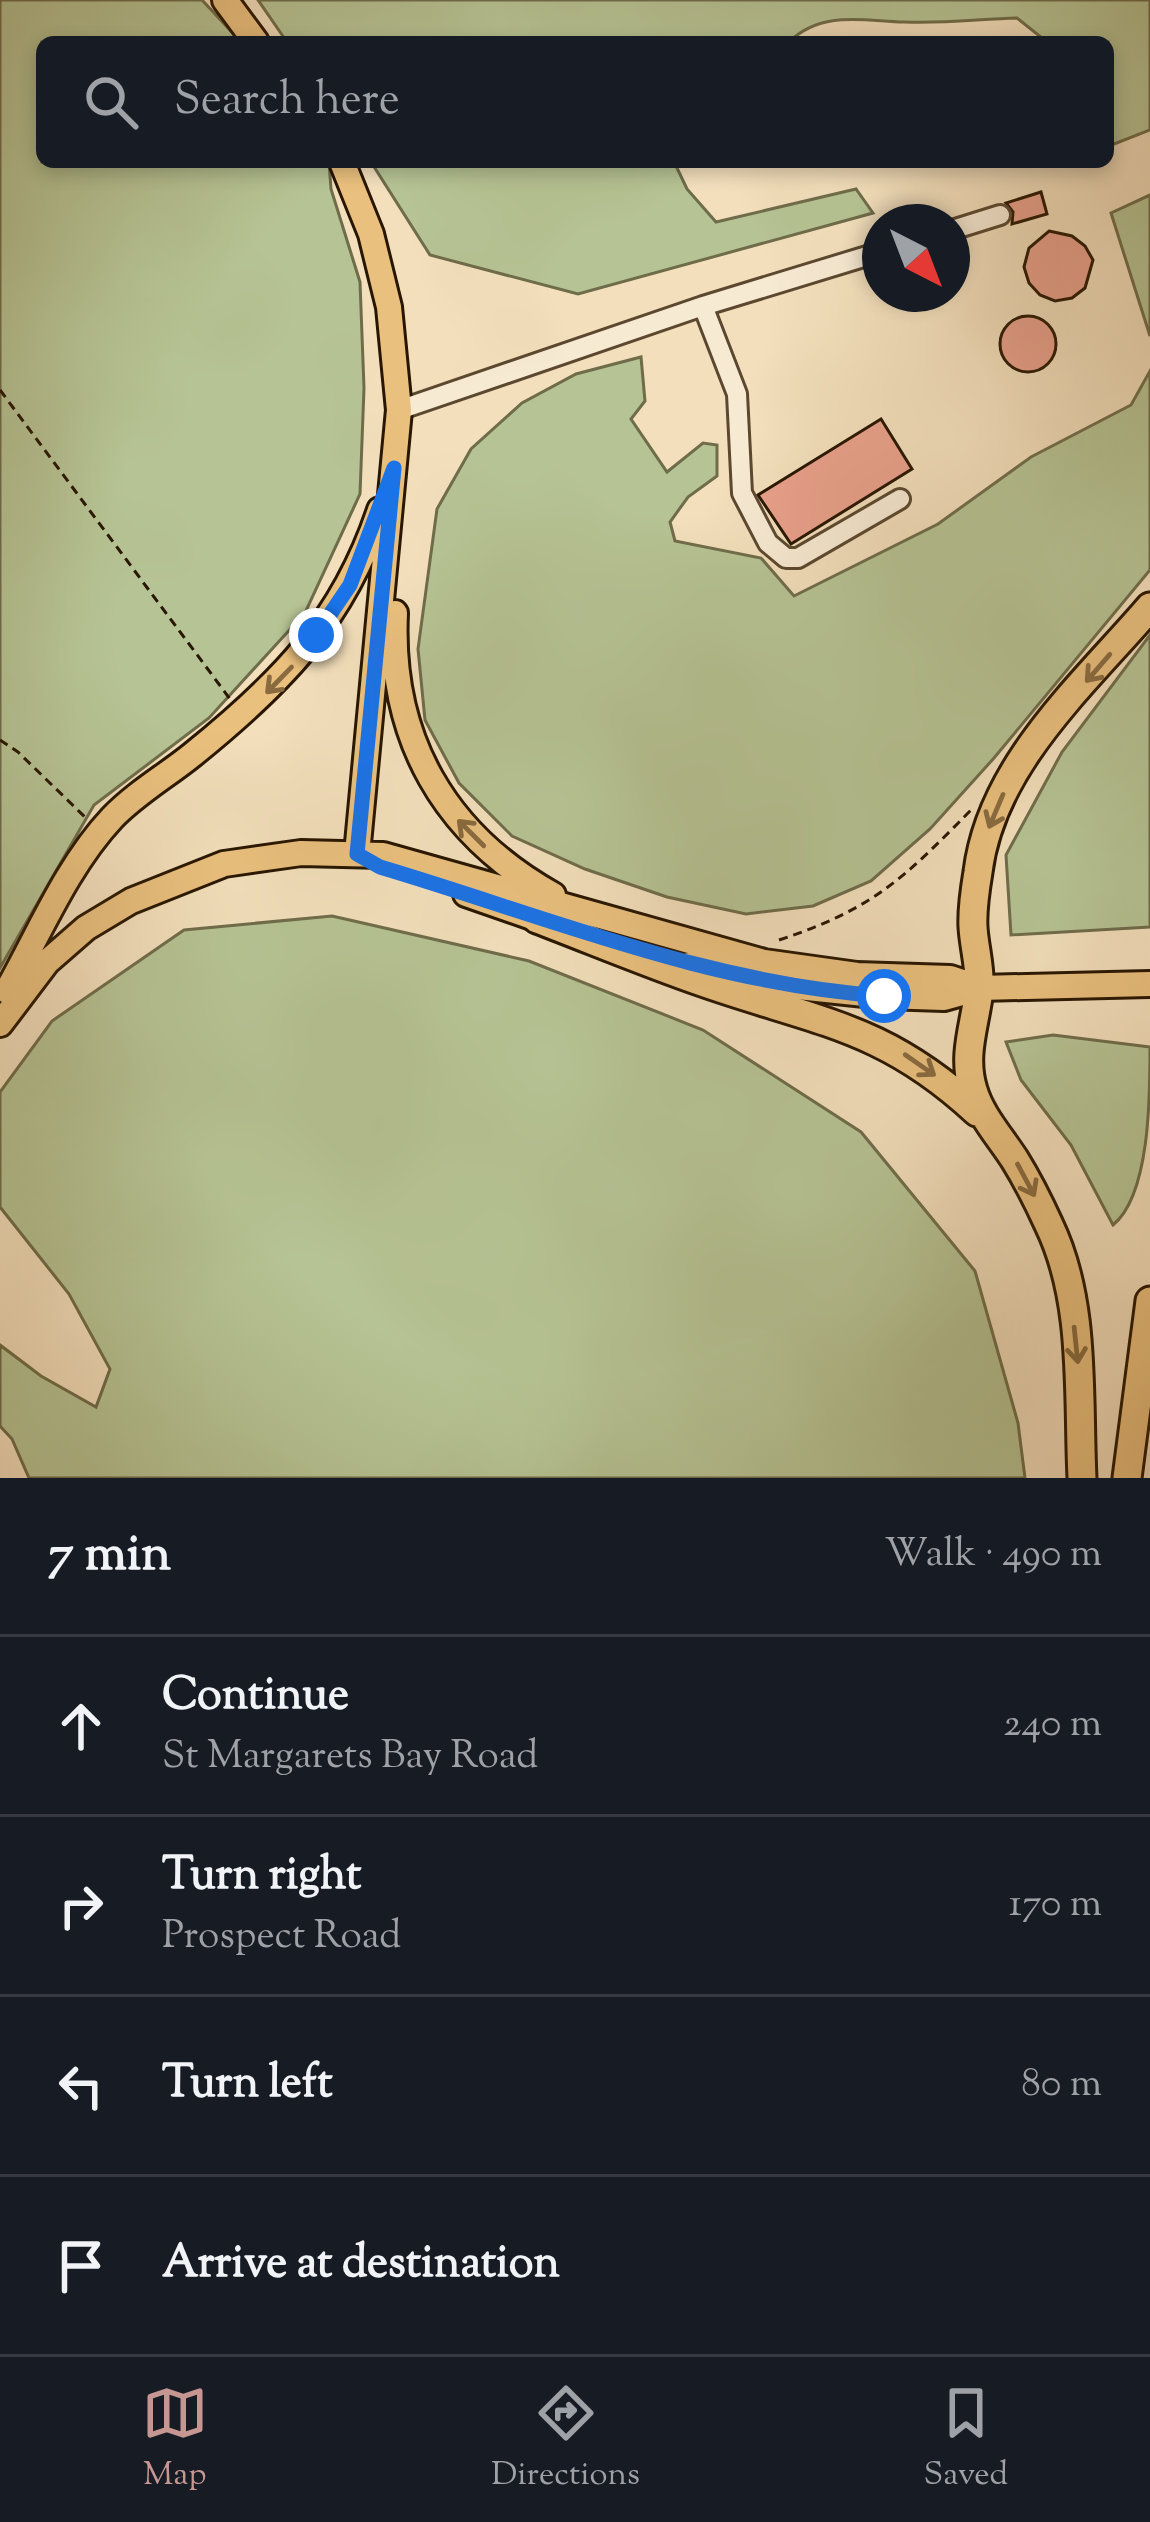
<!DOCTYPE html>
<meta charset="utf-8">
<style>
:root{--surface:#171b24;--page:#242831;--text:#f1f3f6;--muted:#9ea1a6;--line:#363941;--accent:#c59692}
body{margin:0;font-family:"Sorts Mill Goudy",serif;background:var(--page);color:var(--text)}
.compass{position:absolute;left:862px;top:204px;width:108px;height:108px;border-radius:50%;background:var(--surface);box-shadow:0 6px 18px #0003;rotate:138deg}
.stop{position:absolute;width:36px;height:36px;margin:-27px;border:9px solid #1a73e8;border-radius:50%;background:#fff}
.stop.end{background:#1a73e8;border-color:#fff;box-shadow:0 3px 12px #0008}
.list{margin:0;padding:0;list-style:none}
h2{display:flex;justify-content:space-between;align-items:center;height:156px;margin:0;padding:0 48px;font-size:51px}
h2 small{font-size:39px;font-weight:400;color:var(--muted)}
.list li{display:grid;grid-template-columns:78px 1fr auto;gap:36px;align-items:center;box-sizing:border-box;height:180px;padding:0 48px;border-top:3px solid var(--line)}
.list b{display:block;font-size:45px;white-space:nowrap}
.list p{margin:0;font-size:39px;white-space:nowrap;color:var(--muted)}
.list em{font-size:39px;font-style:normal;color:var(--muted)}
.icon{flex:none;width:66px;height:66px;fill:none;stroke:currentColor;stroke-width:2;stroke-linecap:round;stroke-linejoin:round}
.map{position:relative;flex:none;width:1150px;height:1478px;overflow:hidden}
.search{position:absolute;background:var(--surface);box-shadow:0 6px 18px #0003;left:36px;right:36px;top:36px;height:132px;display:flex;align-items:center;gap:30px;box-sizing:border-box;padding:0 42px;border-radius:18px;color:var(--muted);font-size:45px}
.sheet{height:876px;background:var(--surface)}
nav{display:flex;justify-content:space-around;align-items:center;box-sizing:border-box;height:168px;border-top:3px solid var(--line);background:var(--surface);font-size:33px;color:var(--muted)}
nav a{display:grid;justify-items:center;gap:6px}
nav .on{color:var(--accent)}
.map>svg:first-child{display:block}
.green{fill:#b6c394;stroke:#6f6c4a;stroke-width:3}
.building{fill:#e9a08b;stroke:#281600;stroke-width:3}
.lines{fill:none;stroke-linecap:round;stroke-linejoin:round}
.minor-casing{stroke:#5b482f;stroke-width:24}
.major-casing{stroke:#281600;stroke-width:30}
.highway-casing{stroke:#281600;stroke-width:33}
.path{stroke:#281600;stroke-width:3;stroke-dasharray:9 6;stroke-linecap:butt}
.minor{stroke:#f7ead3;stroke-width:18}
.major{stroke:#eac07e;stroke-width:24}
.highway{stroke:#eac07e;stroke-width:27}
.oneway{stroke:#896b3f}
.route{stroke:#1a73e8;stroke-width:15}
</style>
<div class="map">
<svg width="1150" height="1478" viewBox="0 0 1150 1478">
<rect width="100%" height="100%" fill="#f3dfbc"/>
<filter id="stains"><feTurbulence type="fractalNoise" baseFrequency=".00167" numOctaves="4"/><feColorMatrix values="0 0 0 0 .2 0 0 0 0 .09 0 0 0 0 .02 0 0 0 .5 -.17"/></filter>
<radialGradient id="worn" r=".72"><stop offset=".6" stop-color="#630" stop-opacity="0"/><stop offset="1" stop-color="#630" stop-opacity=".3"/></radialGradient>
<!-- green -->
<path class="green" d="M0 0H202L241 42H42V162H329L331 189 360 282 364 388 360 494 305 613 209 718 94 805 0 968Z
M258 0H1150V130L1109 146 1108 42H1047L1017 18C980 19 942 24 904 22 863 21 822 10 789 42H287Z
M371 162H680L677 168 687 189 716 222 856 189 873 213 578 294 430 255Z
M1150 195V336L1111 213Z
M641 357 645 401 631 419 667 472 703 443 717 445V476L688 497 670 522 675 541 761 558 794 596 938 524 1031 457 1131 405 1150 371V570L994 758 930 829 871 881 813 906 746 914 667 897 585 869 512 836 459 783 425 720 418 649 437 509 471 449 522 403 576 374Z
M1150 635V927L1011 935 1006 855 1062 752Z
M332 916 529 961 703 1030 861 1132 975 1271 1018 1423 1025 1478H29L12 1439 0 1426V1345L41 1376 96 1407 110 1369 69 1294 0 1207V1092L52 1021 184 930Z
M1053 1035 1150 1047C1150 1097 1150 1195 1113 1225L1071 1145 1021 1080 1006 1042Z"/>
<!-- building -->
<path class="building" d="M1041 192 1047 214 1012 224 1013 212 1006 203Z
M1049 231 1072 236 1085 246 1093 260 1085 288 1072 298 1055 301 1040 295 1029 283 1024 267 1029 248Z
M1000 344a28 28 0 1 1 56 0a28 28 0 1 1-56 0Z
M881 419 912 469 791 544 758 495Z"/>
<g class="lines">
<!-- minor casing -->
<g class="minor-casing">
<path id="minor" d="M952 230 1000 215
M703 306 737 394 742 493 768 543 786 558H798L900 499
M399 410 703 306 880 252"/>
</g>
<!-- major casing -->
<g class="major-casing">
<path id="major" d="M225 0 256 42
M342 162 371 234 389 307 399 410 357 854
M395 613C389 738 444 834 553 895
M466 894 552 924
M689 965 769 984 884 996 944 998 980 988 1150 984
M7 991C39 934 67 866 112 818 136 793 166 776 192 755 280 684 343 621 380 510
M0 1024 47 962 86 928 131 901 224 864 301 853 383 855 764 962 857 975 950 978 980 988"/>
</g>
<!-- highway casing -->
<g class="highway-casing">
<path id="highway" d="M537 919C592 940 647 963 702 982 816 1022 883 1025 977 1112
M1082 1478C1078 1395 1086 1302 1049 1225 1039 1203 1028 1181 1015 1160 1001 1138 980 1115 973 1090 962 1055 975 1025 979 990 981 970 974 947 973 927 972 909 975 890 978 872 991 765 1084 684 1150 607
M1127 1478 1150 1301"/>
</g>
<!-- path -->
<path class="path" d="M0 390 230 699
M0 740 18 752 87 819
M779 940C873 909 903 879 971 810"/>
<!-- minor -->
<use href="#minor" class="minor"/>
<!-- major -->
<use href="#major" class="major"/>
<!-- highway -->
<use href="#highway" class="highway"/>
</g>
<!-- one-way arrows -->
<defs><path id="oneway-shaft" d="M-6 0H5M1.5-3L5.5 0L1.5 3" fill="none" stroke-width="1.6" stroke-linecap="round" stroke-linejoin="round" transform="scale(3)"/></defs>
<g class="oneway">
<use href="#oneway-shaft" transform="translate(1098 668) rotate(131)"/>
<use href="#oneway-shaft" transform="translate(279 680) rotate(134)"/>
<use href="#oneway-shaft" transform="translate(996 811) rotate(113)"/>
<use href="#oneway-shaft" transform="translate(471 833) rotate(-135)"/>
<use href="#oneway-shaft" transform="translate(920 1065) rotate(35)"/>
<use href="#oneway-shaft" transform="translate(1026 1180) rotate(62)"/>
<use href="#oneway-shaft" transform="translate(1076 1345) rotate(84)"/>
</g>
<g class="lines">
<!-- route -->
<path class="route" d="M316 635 350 585 394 468 357 854 380 867C548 917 707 984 884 996"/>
</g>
<rect width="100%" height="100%" filter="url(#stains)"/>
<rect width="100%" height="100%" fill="url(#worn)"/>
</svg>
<svg class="compass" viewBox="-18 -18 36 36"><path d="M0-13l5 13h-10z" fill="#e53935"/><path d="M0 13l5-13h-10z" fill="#9ea1a6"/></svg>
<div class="stop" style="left:884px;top:996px"></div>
<div class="stop end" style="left:316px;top:635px"></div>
<div class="search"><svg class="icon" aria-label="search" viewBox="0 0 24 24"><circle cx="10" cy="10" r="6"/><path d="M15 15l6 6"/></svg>Search here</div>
</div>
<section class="sheet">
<h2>7 min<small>Walk · 490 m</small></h2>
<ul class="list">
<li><svg class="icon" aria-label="ahead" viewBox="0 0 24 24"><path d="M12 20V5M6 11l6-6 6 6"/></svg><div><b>Continue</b><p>St Margarets Bay Road</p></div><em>240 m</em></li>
<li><svg class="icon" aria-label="right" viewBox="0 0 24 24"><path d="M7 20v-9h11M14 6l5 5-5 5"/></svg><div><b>Turn right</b><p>Prospect Road</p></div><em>170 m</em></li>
<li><svg class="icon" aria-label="left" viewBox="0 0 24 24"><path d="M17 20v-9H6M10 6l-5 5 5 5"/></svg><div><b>Turn left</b></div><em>80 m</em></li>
<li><svg class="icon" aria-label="arrive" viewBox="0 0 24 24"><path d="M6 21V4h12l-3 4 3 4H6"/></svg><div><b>Arrive at destination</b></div></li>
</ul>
</section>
<nav>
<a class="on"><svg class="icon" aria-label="map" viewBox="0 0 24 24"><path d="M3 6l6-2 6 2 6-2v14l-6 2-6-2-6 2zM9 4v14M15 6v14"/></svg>Map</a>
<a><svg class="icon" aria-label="directions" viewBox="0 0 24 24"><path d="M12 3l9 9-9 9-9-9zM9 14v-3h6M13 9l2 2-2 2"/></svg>Directions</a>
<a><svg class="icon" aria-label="saved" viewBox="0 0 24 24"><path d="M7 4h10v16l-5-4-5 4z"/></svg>Saved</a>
</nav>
